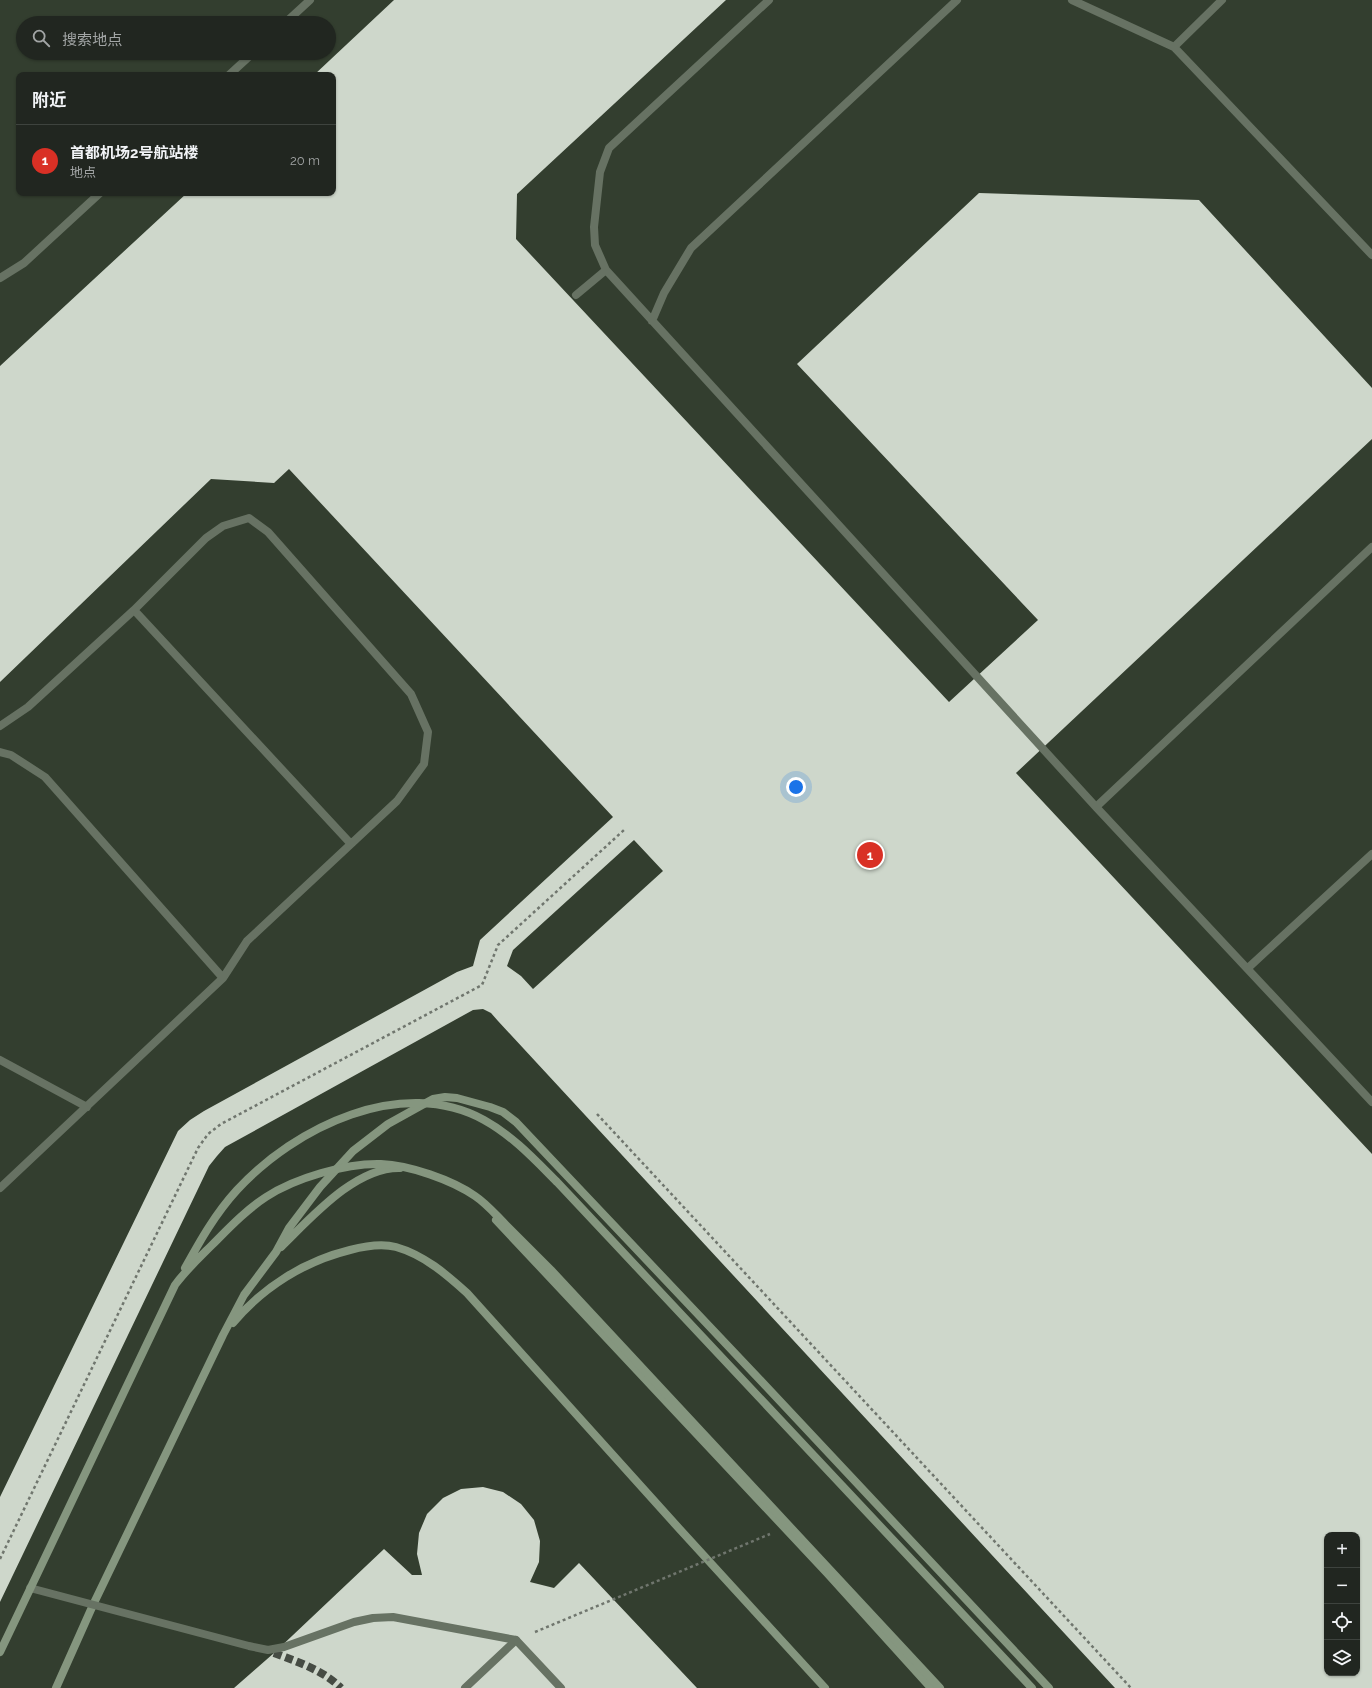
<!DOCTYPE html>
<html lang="zh">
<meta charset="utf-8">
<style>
:root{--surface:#212620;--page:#2d322d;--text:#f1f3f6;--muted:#a2a5a5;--line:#3e433e;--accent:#d93025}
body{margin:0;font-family:Raleway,"Noto Sans SC",sans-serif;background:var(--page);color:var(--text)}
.controls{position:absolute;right:12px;bottom:12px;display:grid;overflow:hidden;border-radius:8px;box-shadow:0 1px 3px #0004}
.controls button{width:36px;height:36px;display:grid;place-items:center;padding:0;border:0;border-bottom:1px solid var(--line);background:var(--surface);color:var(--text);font:20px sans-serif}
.you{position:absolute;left:796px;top:787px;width:14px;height:14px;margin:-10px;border:3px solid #fff;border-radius:50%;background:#1a73e8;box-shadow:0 0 0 6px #1a73e833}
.badge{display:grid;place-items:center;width:26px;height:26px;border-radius:50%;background:var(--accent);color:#fff;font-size:13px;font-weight:700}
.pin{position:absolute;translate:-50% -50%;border:2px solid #fff;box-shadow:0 1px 4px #0006}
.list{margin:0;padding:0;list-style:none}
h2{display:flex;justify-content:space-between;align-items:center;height:52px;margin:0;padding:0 16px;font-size:17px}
h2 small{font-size:13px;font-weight:400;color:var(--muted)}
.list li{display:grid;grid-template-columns:26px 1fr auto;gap:12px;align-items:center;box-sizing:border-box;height:72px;padding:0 16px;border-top:1px solid var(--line)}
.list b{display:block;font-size:15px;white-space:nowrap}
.list p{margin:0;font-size:13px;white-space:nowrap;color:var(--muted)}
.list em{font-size:13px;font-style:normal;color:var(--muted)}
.icon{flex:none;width:22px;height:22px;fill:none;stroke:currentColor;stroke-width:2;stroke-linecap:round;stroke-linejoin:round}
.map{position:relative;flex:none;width:1372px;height:1688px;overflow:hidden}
.search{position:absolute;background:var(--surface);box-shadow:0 1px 3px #0004;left:16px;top:16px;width:320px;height:44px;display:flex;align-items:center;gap:10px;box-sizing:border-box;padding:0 14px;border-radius:22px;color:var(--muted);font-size:15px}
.panel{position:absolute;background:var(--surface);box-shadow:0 1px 3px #0004;left:16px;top:72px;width:320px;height:124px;border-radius:8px}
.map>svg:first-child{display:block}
.built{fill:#333e2f;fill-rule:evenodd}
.building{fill:#ced7cb;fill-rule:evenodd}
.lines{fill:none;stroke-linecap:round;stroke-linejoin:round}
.secondary-tunnel{stroke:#464c44;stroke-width:8;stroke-dasharray:8 4;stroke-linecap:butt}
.path{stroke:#70766e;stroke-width:2.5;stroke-dasharray:3 3;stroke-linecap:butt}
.lane{stroke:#677263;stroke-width:8}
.secondary{stroke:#85967f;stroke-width:8}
.path-bridge{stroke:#70766e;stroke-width:2.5;stroke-dasharray:3 3;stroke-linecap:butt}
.lane-bridge{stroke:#677263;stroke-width:8}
.secondary-bridge{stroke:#85967f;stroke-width:8}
</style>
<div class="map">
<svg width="1372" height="1688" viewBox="0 0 1372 1688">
<rect width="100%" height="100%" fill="#2c332a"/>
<!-- built -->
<path class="built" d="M0 0H1372V1688H0ZM23 23H329V53H23ZM19 75H333V193H19ZM1327 1535H1357V1673H1327Z"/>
<!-- building -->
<path class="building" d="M394 0H726L517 194 516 239 949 702 1038 620 797 364 979 193 1199 200 1372 388V439L1016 773 1372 1154V1688H1115L498 1021 491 1013 483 1009 473 1010 225 1147 217 1156 209 1166 0 1602V1497L178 1131 190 1120 204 1111 457 972 473 966 480 940 613 817 289 469 274 483 211 479 0 682V366L187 193H333V75H314ZM634 840 663 871 533 989 521 976 507 966 513 950ZM1327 1535H1357V1673H1327Z
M483 1487 503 1492 521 1504 534 1520 540 1541 539 1562 530 1582 554 1588 579 1563 697 1688H234L274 1653 384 1549 412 1575H422L417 1554 419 1533 427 1514 443 1498 461 1489Z"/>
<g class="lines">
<!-- secondary-tunnel -->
<path class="secondary-tunnel" d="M274 1653C298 1662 323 1670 341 1688"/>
<!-- path -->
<path class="path" d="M597 1114 1131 1688
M0 1559 198 1148 208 1134 221 1124 482 985 498 945 624 830"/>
<!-- lane -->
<path class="lane" d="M1072 0 1174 47 1372 255
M285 23 310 0
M1174 47 1222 0
M229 75 253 53
M606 270 595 245 594 227 600 172 609 148 769 0
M0 278 24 263 100 193
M576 295 606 270 1096 807 1372 1102
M652 321 664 293 691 248 957 0
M134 610 351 844
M0 726 28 707 134 610 206 538 223 526 249 518 268 532 411 694 428 732 424 764 397 801 247 941 223 978
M0 752 11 755 45 777 223 978 0 1188
M1096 807 1372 547
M1248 968 1372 854
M0 1060 87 1107
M465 1688 516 1640"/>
<!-- secondary -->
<path class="secondary" d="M496 1220 827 1573 931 1688
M281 1247C311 1218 355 1167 400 1168
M233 1323C263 1287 305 1261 350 1250 365 1246 381 1243 396 1247 424 1255 446 1274 467 1293L675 1524 825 1688
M56 1688 93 1605 223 1335 244 1295 276 1252 289 1228 320 1187 353 1151 388 1124 433 1099 445 1097 457 1098 490 1107 503 1112 516 1122 763 1383 1049 1688"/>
<!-- path-bridge -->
<path class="path-bridge" d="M535 1632 770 1534"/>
<!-- lane-bridge -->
<path class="lane-bridge" d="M30 1588 249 1646 268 1650 284 1647 354 1622 373 1618 393 1617 516 1640 561 1688"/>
<!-- secondary-bridge -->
<path class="secondary-bridge" d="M185 1268C200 1241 215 1214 237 1190 295 1127 402 1075 484 1120 513 1136 535 1160 558 1183L1032 1688
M0 1652 175 1285C186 1270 199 1258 212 1245 229 1228 246 1210 266 1197 295 1178 346 1163 381 1164 409 1165 452 1180 475 1196 487 1204 496 1215 506 1225 521 1240 536 1255 551 1270L940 1688"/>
</g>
</svg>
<div class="controls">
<button>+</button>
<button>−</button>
<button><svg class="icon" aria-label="locate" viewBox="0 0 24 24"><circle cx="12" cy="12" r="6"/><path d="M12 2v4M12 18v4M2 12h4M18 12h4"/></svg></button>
<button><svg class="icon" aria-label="layers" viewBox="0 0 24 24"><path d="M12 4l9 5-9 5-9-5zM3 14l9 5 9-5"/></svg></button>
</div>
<div class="you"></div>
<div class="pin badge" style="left:870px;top:855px">1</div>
<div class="search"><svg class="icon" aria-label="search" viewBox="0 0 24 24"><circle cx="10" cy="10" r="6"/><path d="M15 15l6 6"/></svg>搜索地点</div>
<section class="panel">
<h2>附近<small></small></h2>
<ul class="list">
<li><span class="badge">1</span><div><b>首都机场2号航站楼</b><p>地点</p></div><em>20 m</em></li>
</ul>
</section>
</div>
